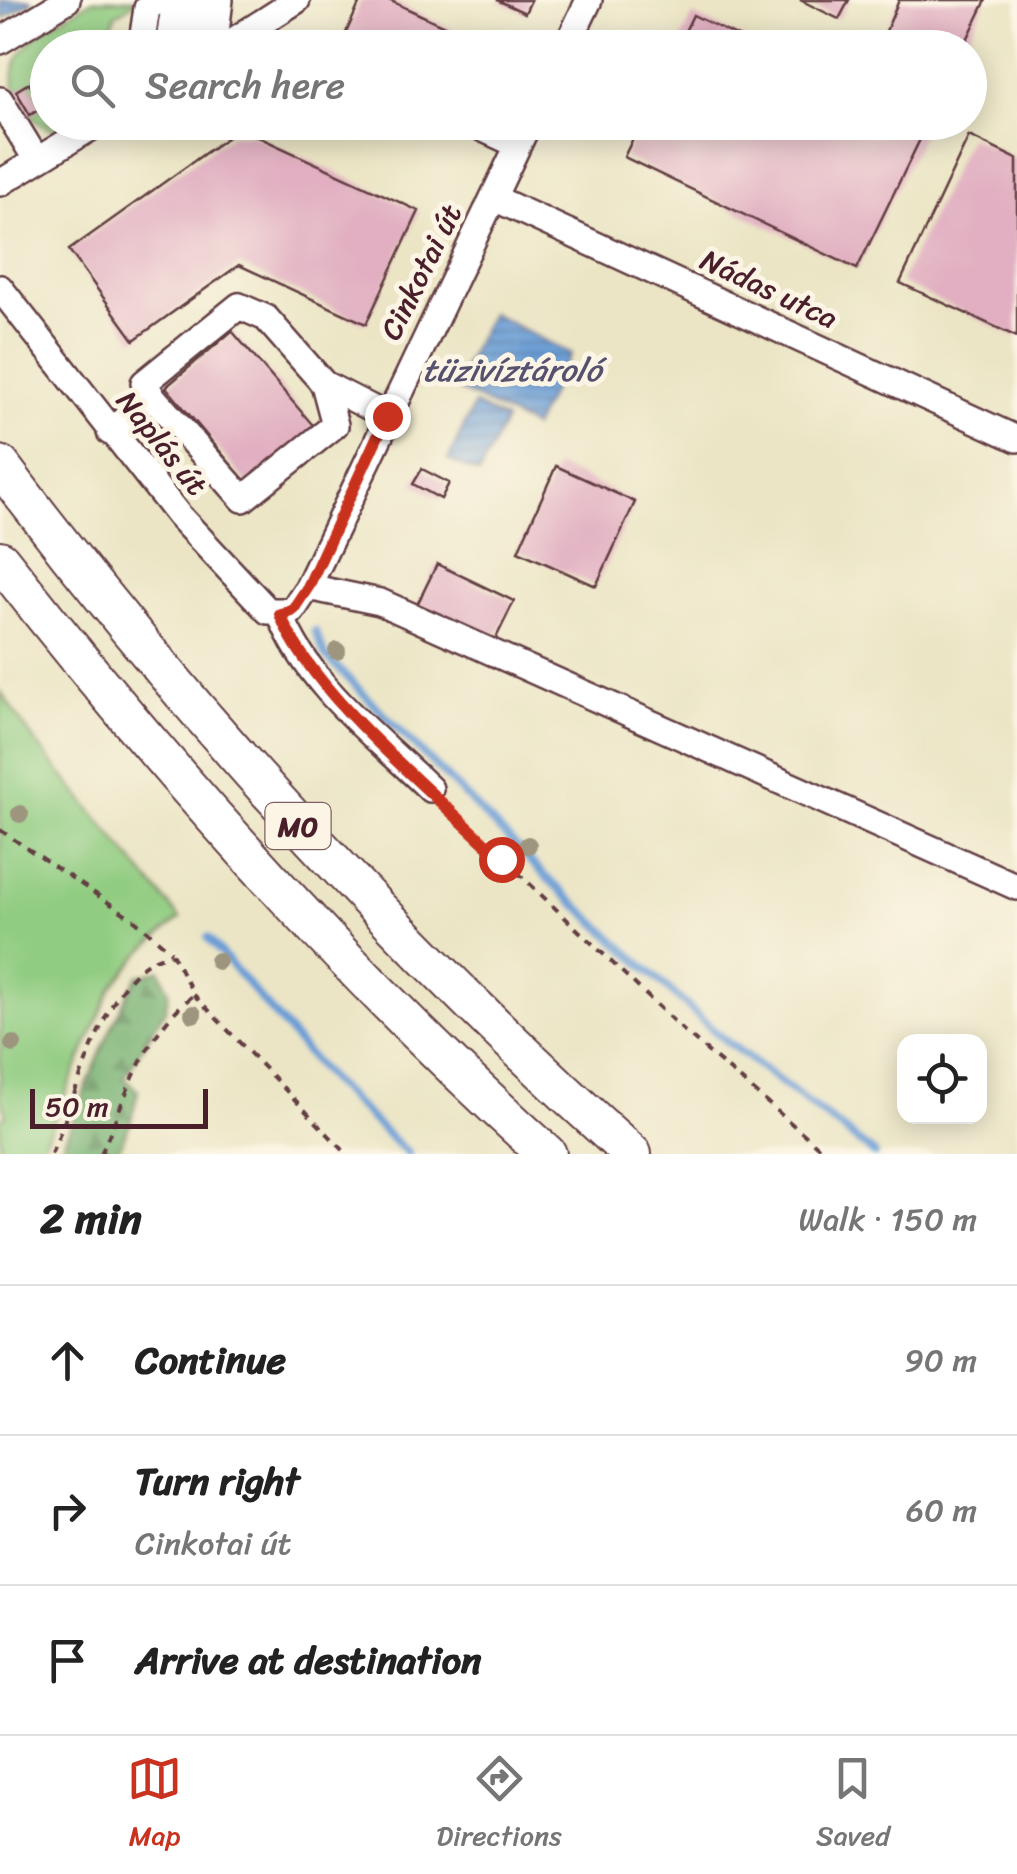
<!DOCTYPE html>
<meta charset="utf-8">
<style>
:root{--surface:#fff;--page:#f2f2f2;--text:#222;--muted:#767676;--line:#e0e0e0;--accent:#c8321e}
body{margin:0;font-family:Sriracha,sans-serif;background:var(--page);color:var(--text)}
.controls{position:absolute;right:30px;bottom:30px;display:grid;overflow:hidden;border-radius:20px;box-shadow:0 5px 25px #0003}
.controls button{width:90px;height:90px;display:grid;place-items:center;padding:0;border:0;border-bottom:2px solid var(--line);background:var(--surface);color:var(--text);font:50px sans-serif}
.scale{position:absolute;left:30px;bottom:25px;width:178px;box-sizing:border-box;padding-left:10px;border:5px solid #4a1f2b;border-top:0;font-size:28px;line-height:35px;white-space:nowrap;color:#4a1f2b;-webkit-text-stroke:8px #fcf5e5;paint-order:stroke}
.stop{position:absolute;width:30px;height:30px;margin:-22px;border:8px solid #c8321e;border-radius:50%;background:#fff}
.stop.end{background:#c8321e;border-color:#fff;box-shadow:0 2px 10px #0008}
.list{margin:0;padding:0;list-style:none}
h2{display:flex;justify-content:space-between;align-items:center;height:130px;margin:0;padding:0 40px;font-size:42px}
h2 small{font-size:32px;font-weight:400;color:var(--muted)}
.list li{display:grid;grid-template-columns:65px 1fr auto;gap:30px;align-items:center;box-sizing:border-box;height:150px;padding:0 40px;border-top:2px solid var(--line)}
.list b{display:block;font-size:38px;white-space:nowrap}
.list p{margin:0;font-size:32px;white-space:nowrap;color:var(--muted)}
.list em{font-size:32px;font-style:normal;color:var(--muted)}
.icon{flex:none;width:55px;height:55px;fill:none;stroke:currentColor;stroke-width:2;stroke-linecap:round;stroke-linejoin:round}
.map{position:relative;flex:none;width:1017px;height:1154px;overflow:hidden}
.search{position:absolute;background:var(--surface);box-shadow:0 5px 25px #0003;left:30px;right:30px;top:30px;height:110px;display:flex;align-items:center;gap:25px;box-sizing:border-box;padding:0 35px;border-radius:55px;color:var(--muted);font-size:38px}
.sheet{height:580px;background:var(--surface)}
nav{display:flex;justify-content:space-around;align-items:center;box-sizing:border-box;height:140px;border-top:2px solid var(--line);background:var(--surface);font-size:28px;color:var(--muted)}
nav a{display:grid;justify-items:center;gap:5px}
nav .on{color:var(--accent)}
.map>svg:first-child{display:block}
.green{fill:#90cc81;stroke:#6d7656;stroke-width:2.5}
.forest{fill:url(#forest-firs);stroke:#5f684d;stroke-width:2.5}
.water{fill:url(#water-rules);stroke:#5a5e80;stroke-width:2.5}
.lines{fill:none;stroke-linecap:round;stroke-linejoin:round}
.stream{stroke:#699dd5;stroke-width:8}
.building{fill:#e1afc1}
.minor-casing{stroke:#623d42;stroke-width:30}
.highway-casing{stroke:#623d42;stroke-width:42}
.path{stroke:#623d42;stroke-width:4;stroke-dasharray:8 8;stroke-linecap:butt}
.minor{stroke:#fff;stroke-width:25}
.highway{stroke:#fff;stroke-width:38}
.tree{fill:#9e957f}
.route{stroke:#c8321e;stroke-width:12}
.labels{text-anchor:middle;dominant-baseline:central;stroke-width:10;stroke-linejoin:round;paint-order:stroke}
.shield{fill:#fcf5e5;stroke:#7f5f63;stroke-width:2.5}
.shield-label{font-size:28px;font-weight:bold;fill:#4a1f2b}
.street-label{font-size:30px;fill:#4a1f2b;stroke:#fcf5e5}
.water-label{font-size:32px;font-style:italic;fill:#56516f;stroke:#fcf5e5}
</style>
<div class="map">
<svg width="1017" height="1154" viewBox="0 0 1017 1154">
<defs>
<pattern id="forest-firs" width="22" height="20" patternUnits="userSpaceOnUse" patternTransform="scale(2.5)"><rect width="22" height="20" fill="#74b06f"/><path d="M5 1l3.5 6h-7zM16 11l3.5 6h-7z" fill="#618f5b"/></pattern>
<pattern id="water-rules" width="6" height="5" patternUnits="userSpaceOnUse" patternTransform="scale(2.5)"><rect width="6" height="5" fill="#699dd5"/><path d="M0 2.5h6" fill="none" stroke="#587fad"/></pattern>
</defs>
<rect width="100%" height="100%" fill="#fcf5e5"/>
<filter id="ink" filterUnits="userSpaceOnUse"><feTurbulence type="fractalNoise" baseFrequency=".01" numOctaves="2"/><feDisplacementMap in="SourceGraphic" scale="20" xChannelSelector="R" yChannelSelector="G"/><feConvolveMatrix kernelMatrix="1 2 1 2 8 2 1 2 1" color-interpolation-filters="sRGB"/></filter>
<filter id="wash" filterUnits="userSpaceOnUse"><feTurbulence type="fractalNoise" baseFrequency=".0048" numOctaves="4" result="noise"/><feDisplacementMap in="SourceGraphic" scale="40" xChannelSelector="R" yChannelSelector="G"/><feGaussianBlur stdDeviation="2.25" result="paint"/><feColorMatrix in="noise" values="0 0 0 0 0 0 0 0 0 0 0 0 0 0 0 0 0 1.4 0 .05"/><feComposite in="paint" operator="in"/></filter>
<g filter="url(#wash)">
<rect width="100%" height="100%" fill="#ebe5c5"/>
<!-- green -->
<path class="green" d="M93 0H138L115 15 107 47 48 48V122L82 123C61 136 47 131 30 115L43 107 29 84 16 91C0 46 63 19 93 0Z
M0 691 33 739 180 918 143 951 112 987 39 1154H0V1120L6 1115 0 1098Z"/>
<!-- forest -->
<path class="forest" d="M160 970 169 992 165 1010 124 1078 138 1091 130 1124 116 1154H58C85 1095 105 1032 138 976Z"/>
<!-- water -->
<path class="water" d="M0 0H31L32 2 3 18Z
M491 313 571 354 533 427 453 387Z
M474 405 505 420 479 474 448 460Z"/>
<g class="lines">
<!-- stream -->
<path class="stream" d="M315 631 325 655 546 877 721 1037 875 1154
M208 938 331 1081 408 1154"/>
</g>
<g id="blocks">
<!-- building -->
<path class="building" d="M361 0H389L491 48H339Z
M497 0H531L525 13Z
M800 0H849L839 19Z
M899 0H986L963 48H879Z
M693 15 761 48H677Z
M29 83 43 107 30 115 16 91Z
M641 122H916L926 127 857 269 624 157Z
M232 134H252L419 211 366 324 239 265 134 340 69 250Z
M969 136 1017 159V337L900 283Z
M232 331 317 430 250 487 166 387Z
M556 466 635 502 596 586 518 551Z
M422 469 449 483 441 499 413 484Z
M437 564 514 601 493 644 416 607Z"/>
</g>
</g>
<g filter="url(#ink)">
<use href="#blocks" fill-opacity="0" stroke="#623d42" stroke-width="2.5"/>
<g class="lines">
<!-- minor casing -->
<g class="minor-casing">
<path id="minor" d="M0 41 67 0
M141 48 147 8 159 0
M168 48 175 0
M191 48 197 0
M214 48 220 0
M222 48 297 0
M566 48 589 0
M0 100 36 159
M481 122 479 127 518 145
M0 183 100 122
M494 198 1017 439
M0 288 179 516 268 611H292L308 587 529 122
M152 396 144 383 239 306 266 318 324 384 387 416
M110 432 152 396 243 499 335 425 324 384
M308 587 380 602 1017 887
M280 613C307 686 376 736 430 789"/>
</g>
<!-- highway casing -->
<g class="highway-casing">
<path id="highway" d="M0 465C189 716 398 944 632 1154
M0 560C166 772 347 974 547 1154"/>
</g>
<!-- path -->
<path class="path" d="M448 806 685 1032 827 1154
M0 830 136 921 171 952
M51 1154C77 1102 107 956 173 955L194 995 347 1154
M101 1154C125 1099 144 1032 194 995"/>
<!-- minor -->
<use href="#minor" class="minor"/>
<!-- highway -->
<use href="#highway" class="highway"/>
</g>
<!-- trees -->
<g class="tree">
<circle cx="337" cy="651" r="9"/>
<circle cx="20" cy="814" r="9"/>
<circle cx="528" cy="845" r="9"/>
<circle cx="218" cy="961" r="9"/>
<circle cx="193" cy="1014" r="9"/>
<circle cx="13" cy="1044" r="9"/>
</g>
</g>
<g class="lines" filter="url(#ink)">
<!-- route -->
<path class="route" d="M387 416 308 587 292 611 280 614C311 695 436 794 501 859"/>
</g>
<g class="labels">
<!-- shield labels -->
<rect class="shield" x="265.5" y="803" width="65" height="46" rx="8"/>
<g class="shield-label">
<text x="298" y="826">M0</text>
</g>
<!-- street labels -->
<g class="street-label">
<text transform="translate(421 272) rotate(-64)">Cinkotai út</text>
<text transform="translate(769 289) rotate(25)">Nádas utca</text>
<text transform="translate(162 443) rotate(51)">Naplás út</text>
</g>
<!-- water labels -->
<g class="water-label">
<text x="512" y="370">tüzivíztároló</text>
</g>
</g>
</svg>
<div class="controls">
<button><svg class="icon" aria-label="locate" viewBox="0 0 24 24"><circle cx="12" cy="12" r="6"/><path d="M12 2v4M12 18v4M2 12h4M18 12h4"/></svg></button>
</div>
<div class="scale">50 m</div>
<div class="stop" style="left:501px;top:859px"></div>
<div class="stop end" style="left:387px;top:416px"></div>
<div class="search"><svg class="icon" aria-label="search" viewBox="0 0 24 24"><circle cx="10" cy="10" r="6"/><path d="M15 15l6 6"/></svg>Search here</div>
</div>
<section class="sheet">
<h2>2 min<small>Walk · 150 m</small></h2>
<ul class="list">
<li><svg class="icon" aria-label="ahead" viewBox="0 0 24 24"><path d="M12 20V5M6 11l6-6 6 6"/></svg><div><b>Continue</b></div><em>90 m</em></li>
<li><svg class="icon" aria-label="right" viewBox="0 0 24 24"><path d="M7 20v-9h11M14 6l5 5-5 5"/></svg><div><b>Turn right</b><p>Cinkotai út</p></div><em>60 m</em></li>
<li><svg class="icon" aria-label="arrive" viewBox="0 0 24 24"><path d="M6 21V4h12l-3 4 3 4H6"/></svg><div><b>Arrive at destination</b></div></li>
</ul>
</section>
<nav>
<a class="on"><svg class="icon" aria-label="map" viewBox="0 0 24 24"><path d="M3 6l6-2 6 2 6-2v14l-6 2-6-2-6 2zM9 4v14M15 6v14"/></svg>Map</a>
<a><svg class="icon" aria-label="directions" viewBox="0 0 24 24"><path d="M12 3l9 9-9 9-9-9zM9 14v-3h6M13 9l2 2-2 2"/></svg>Directions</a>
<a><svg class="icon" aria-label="saved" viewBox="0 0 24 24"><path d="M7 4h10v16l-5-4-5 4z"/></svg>Saved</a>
</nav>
